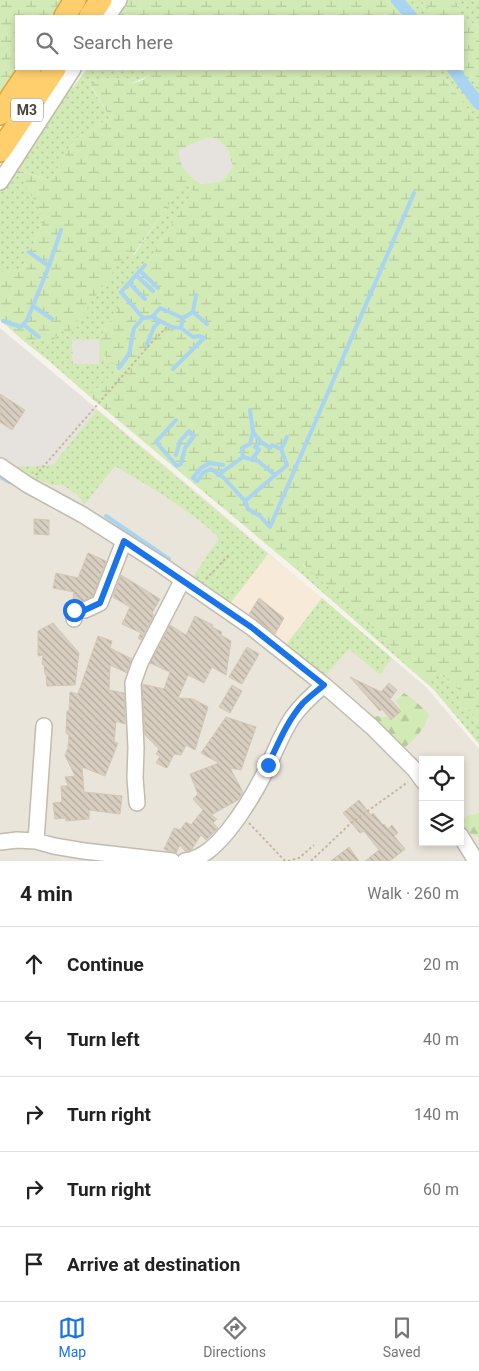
<!DOCTYPE html>
<meta charset="utf-8">
<style>
:root{--surface:#fff;--page:#f6f6f6;--text:#222;--muted:#767676;--line:#e0e0e0;--accent:#1a73e8}
body{margin:0;font-family:Roboto,sans-serif;background:var(--page);color:var(--text)}
.controls{position:absolute;right:15px;bottom:15px;display:grid;overflow:hidden;border-radius:0px;box-shadow:0 2px 8px #0003}
.controls button{width:45px;height:45px;display:grid;place-items:center;padding:0;border:0;border-bottom:1px solid var(--line);background:var(--surface);color:var(--text);font:25px sans-serif}
.stop{position:absolute;width:15px;height:15px;margin:-11px;border:4px solid #1a73e8;border-radius:50%;background:#fff}
.stop.end{background:#1a73e8;border-color:#fff;box-shadow:0 1px 5px #0008}
.list{margin:0;padding:0;list-style:none}
h2{display:flex;justify-content:space-between;align-items:center;height:65px;margin:0;padding:0 20px;font-size:21px}
h2 small{font-size:16px;font-weight:400;color:var(--muted)}
.list li{display:grid;grid-template-columns:32px 1fr auto;gap:15px;align-items:center;box-sizing:border-box;height:75px;padding:0 20px;border-top:1px solid var(--line)}
.list b{display:block;font-size:19px;white-space:nowrap}
.list em{font-size:16px;font-style:normal;color:var(--muted)}
.icon{flex:none;width:28px;height:28px;fill:none;stroke:currentColor;stroke-width:2;stroke-linecap:round;stroke-linejoin:round}
.map{position:relative;flex:none;width:479px;height:861px;overflow:hidden}
.search{position:absolute;background:var(--surface);box-shadow:0 2px 8px #0003;left:15px;right:15px;top:15px;height:55px;display:flex;align-items:center;gap:12px;box-sizing:border-box;padding:0 18px;border-radius:0px;color:var(--muted);font-size:19px}
.sheet{height:440px;background:var(--surface)}
nav{display:flex;justify-content:space-around;align-items:center;box-sizing:border-box;height:70px;border-top:1px solid var(--line);background:var(--surface);font-size:14px;color:var(--muted)}
nav a{display:grid;justify-items:center;gap:2px}
nav .on{color:var(--accent)}
.map>svg:first-child{display:block}
.residential{fill:#eae5da;fill-rule:evenodd}
.commercial{fill:#f7ead8}
.industrial{fill:#e6e2dd}
.grass{fill:url(#grass-dots)}
.forest{fill:url(#forest-firs)}
.wetland{fill:url(#wetland-marsh);fill-rule:evenodd}
.lines{fill:none;stroke-linecap:round;stroke-linejoin:round}
.stream{stroke:#a9d4f2;stroke-width:4}
.canal{stroke:#a9d4f2;stroke-width:12}
.building{fill:url(#building-back-hatch);stroke:#d3c7b4}
.minor-casing{stroke:#c2bbae;stroke-width:18}
.highway-casing{stroke:#e0a43c;stroke-width:24}
.path{stroke:#c4b79f;stroke-width:2;stroke-dasharray:2.5 2.5;stroke-linecap:butt}
.minor{stroke:#fff;stroke-width:15}
.highway{stroke:#ffcf6e;stroke-width:21}
.route{stroke:#1a73e8;stroke-width:6}
.labels{text-anchor:middle;dominant-baseline:central;stroke-width:4;stroke-linejoin:round;paint-order:stroke}
.shield{fill:#fff;stroke:#817c74;stroke-width:1}
.shield-label{font-size:14px;font-weight:bold;fill:#4b4439}
</style>
<div class="map">
<svg width="479" height="861" viewBox="0 0 479 861">
<defs>
<pattern id="grass-dots" width="8" height="8" patternUnits="userSpaceOnUse" patternTransform="scale(1.25)"><rect width="8" height="8" fill="#d2eab5"/><path d="M2 2h.1M6 6h.1" fill="none" stroke="#b6ca9c" stroke-width="1.8" stroke-linecap="round"/></pattern>
<pattern id="forest-firs" width="22" height="20" patternUnits="userSpaceOnUse" patternTransform="scale(1.25)"><rect width="22" height="20" fill="#d2eab5"/><path d="M5 1l3.5 6h-7zM16 11l3.5 6h-7z" fill="#b6ca9c"/></pattern>
<pattern id="wetland-marsh" width="20" height="14" patternUnits="userSpaceOnUse" patternTransform="scale(1.25)"><rect width="20" height="14" fill="#d2eab5"/><path d="M1 5h8M5 5V1M11 12h8M15 12V8" fill="none" stroke="#b6ca9c"/></pattern>
<pattern id="building-back-hatch" width="6" height="6" patternUnits="userSpaceOnUse" patternTransform="scale(1.25)"><rect width="6" height="6" fill="#d8cfc1"/><path d="M-1 5l2 2M0 0l6 6M5-1l2 2" fill="none" stroke="#b1aa9e"/></pattern>
</defs>
<rect width="100%" height="100%" fill="#f6f3ec"/>
<!-- residential -->
<path class="residential" d="M0 328 207 501 426 687 479 749V861H0ZM423 760H460V842H423Z"/>
<!-- commercial -->
<path class="commercial" d="M268 554 322 598 286 645 229 605Z"/>
<!-- industrial -->
<path class="industrial" d="M206 138H216L228 150 233 167 222 181 201 184 185 172 179 159 177 150Z
M0 329 97 410 53 465 13 467 0 458Z
M72 339H99V364H73Z"/>
<!-- grass -->
<path class="grass" d="M388 0H421L428 7 433 16H400Z
M456 0H479V27L463 18V16H460Z
M463 63 479 88V121L466 107 438 69H463Z
M87 69H111L119 70 124 69H150V74C133 87 111 85 91 87L110 117 101 124 74 140 51 180 17 170 45 218 22 269 0 273V192L16 170 66 90 73 87Z
M184 182 193 191 99 339 72 340 73 364H99V351L119 368 89 396 48 360 26 343 43 339 62 330 67 336 128 250 134 255Z
M97 410 268 554 229 605 191 580 219 538C191 510 149 486 115 466L85 504 76 494 63 485H53L33 478 13 467 53 465Z
M302 564 452 684H457L461 706 470 712 479 723V744L434 690 296 569Z
M322 598 392 658 380 675 349 649 325 676 286 645Z"/>
<!-- forest -->
<path class="forest" d="M404 693 413 699 429 714C426 728 413 742 401 750L377 728 374 716 393 718 401 709 396 701Z
M460 813 464 817 479 813V837L460 829Z"/>
<!-- wetland -->
<path class="wetland" d="M0 0H64L54 16H16V69H19L0 97Z
M125 0H388L400 16H114Z
M421 0H456L460 16H433L428 7Z
M463 18 479 27V88L463 63Z
M150 69H438L466 107 479 121V723L470 712 461 706 457 684H452L440 674 428 680 303 564 296 569 89 396 119 368 99 351V339L193 191 184 183 133 255 128 251 67 336 61 330 51 344 43 339 26 343 0 320V273L22 269 45 218 16 170 51 180 74 140 101 124 110 117 91 86 100 78H128L133 83 143 80 150 74ZM206 138H216L228 150 233 167 222 181 201 184C185 172 181 170 178 150Z"/>
<g class="lines">
<!-- stream -->
<path class="stream" d="M29 252 49 266
M140 271 158 288
M136 275 153 291
M129 283 145 299
M33 306 52 319
M193 312 207 324
M152 317 172 327 181 328 183 318
M143 318 121 292 145 265
M3 321 21 327 27 320 49 266 61 230
M23 324 39 337
M147 344 154 327 160 321
M119 368 129 354 134 328 143 318 152 317 160 308 183 318 193 312 196 295
M173 369 204 338 200 336 193 337 181 328
M253 432 261 442 270 448 272 445 281 449
M176 455 180 441 189 431 194 436 185 448 181 464 177 466 156 442 176 420
M243 457 242 448 250 444 253 432 250 410
M252 459 259 450 255 447 261 442
M223 465 210 463 201 468 193 478 197 481 204 472 211 469 223 477 245 501 248 509 260 516 270 527 414 193
M218 475 243 457 258 461 275 475
M0 477 9 482
M245 501 287 465 281 449 287 437
M106 516 169 559"/>
<!-- canal -->
<path class="canal" d="M397 0 411 16
M453 69 479 104"/>
</g>
<!-- building -->
<path class="building" d="M0 394 25 410 12 430 0 422Z
M34 519 49 520V535L34 534Z
M88 553 106 561 93 596 83 601H80L73 599 74 592 53 588 56 573 78 578Z
M121 575 160 599 152 613 154 615 141 640 138 638 141 633 122 624 130 607 113 597Z
M259 598 284 618 275 634 249 614Z
M195 616 213 625 212 627 222 632 221 635 231 641 226 675 212 667 204 683 188 675 178 698 193 699 208 707 195 750 186 745 181 755 174 754 167 768 156 763 160 756 156 754 159 749 145 735 142 684 164 689 170 672 150 663 170 625 186 635Z
M53 623 79 653 75 685 47 686 46 674H45L44 665 42 664 43 655 38 656V631Z
M98 636 112 641 110 648 132 659 127 673 110 665 109 690 124 693 125 724 116 721 114 742 118 743 105 776 82 767 84 792 122 796 120 814 89 810V819L66 821V818L55 819 53 803 62 802 61 786H68L65 777 75 776 65 755 68 748 69 735 66 733 67 711H69L70 692 78 694Z
M247 647 259 654 242 684 229 677Z
M350 677 381 692 389 683 397 690 390 699 401 711 391 720 382 709 380 711Z
M232 685 242 691 230 713 219 707Z
M226 717 256 727 241 770 230 768 243 792 238 800 211 815 217 819 213 823 218 828 206 840 201 835 191 850 185 851 180 845 176 853 169 851 164 849 174 828 180 830 186 822 191 825 203 810 193 799 198 794 190 774 219 763 201 753Z
M359 800 371 815 373 813 383 825 384 824 388 829 392 825 398 833 394 836 405 849 390 861H365L379 850 364 831 360 833 343 813Z
M349 847 359 861H331Z"/>
<g class="lines">
<!-- minor casing -->
<g class="minor-casing">
<path id="minor" d="M108 16 119 0
M0 182 73 69
M0 466 28 485 83 515 160 564 251 627 324 685 372 727 415 770 423 781
M74 619V610H85L100 603 124 541
M137 803 135 778 136 748 133 683 140 663 182 581
M460 835 476 861
M36 841 44 726
M0 842 17 840 36 841 54 846 84 851 172 861
M185 861C204 858 216 845 228 831 244 811 257 789 268 766 276 750 282 733 292 718 301 705 312 695 324 685"/>
</g>
<!-- highway casing -->
<g class="highway-casing">
<path id="highway" d="M65 16 75 0
M90 16 101 0
M0 114 30 69
M0 151 55 69"/>
</g>
<!-- path -->
<path class="path" d="M36 475 152 342 167 327
M206 579 230 554
M249 823 285 861
M288 861 299 858 314 845
M311 861 351 823 408 782"/>
<!-- minor -->
<use href="#minor" class="minor"/>
<!-- highway -->
<use href="#highway" class="highway"/>
</g>
<g class="lines">
<!-- route -->
<path class="route" d="M74 610H85L100 603 124 541 251 627 324 685C317 691 309 697 303 703 287 721 278 744 268 765"/>
</g>
<g class="labels">
<!-- shield labels -->
<rect class="shield" x="11" y="98.5" width="32" height="23" rx="4"/>
<g class="shield-label">
<text x="27" y="110">M3</text>
</g>
</g>
</svg>
<div class="controls">
<button><svg class="icon" aria-label="locate" viewBox="0 0 24 24"><circle cx="12" cy="12" r="6"/><path d="M12 2v4M12 18v4M2 12h4M18 12h4"/></svg></button>
<button><svg class="icon" aria-label="layers" viewBox="0 0 24 24"><path d="M12 4l9 5-9 5-9-5zM3 14l9 5 9-5"/></svg></button>
</div>
<div class="stop" style="left:74px;top:610px"></div>
<div class="stop end" style="left:268px;top:765px"></div>
<div class="search"><svg class="icon" aria-label="search" viewBox="0 0 24 24"><circle cx="10" cy="10" r="6"/><path d="M15 15l6 6"/></svg>Search here</div>
</div>
<section class="sheet">
<h2>4 min<small>Walk · 260 m</small></h2>
<ul class="list">
<li><svg class="icon" aria-label="ahead" viewBox="0 0 24 24"><path d="M12 20V5M6 11l6-6 6 6"/></svg><div><b>Continue</b></div><em>20 m</em></li>
<li><svg class="icon" aria-label="left" viewBox="0 0 24 24"><path d="M17 20v-9H6M10 6l-5 5 5 5"/></svg><div><b>Turn left</b></div><em>40 m</em></li>
<li><svg class="icon" aria-label="right" viewBox="0 0 24 24"><path d="M7 20v-9h11M14 6l5 5-5 5"/></svg><div><b>Turn right</b></div><em>140 m</em></li>
<li><svg class="icon" aria-label="right" viewBox="0 0 24 24"><path d="M7 20v-9h11M14 6l5 5-5 5"/></svg><div><b>Turn right</b></div><em>60 m</em></li>
<li><svg class="icon" aria-label="arrive" viewBox="0 0 24 24"><path d="M6 21V4h12l-3 4 3 4H6"/></svg><div><b>Arrive at destination</b></div></li>
</ul>
</section>
<nav>
<a class="on"><svg class="icon" aria-label="map" viewBox="0 0 24 24"><path d="M3 6l6-2 6 2 6-2v14l-6 2-6-2-6 2zM9 4v14M15 6v14"/></svg>Map</a>
<a><svg class="icon" aria-label="directions" viewBox="0 0 24 24"><path d="M12 3l9 9-9 9-9-9zM9 14v-3h6M13 9l2 2-2 2"/></svg>Directions</a>
<a><svg class="icon" aria-label="saved" viewBox="0 0 24 24"><path d="M7 4h10v16l-5-4-5 4z"/></svg>Saved</a>
</nav>
